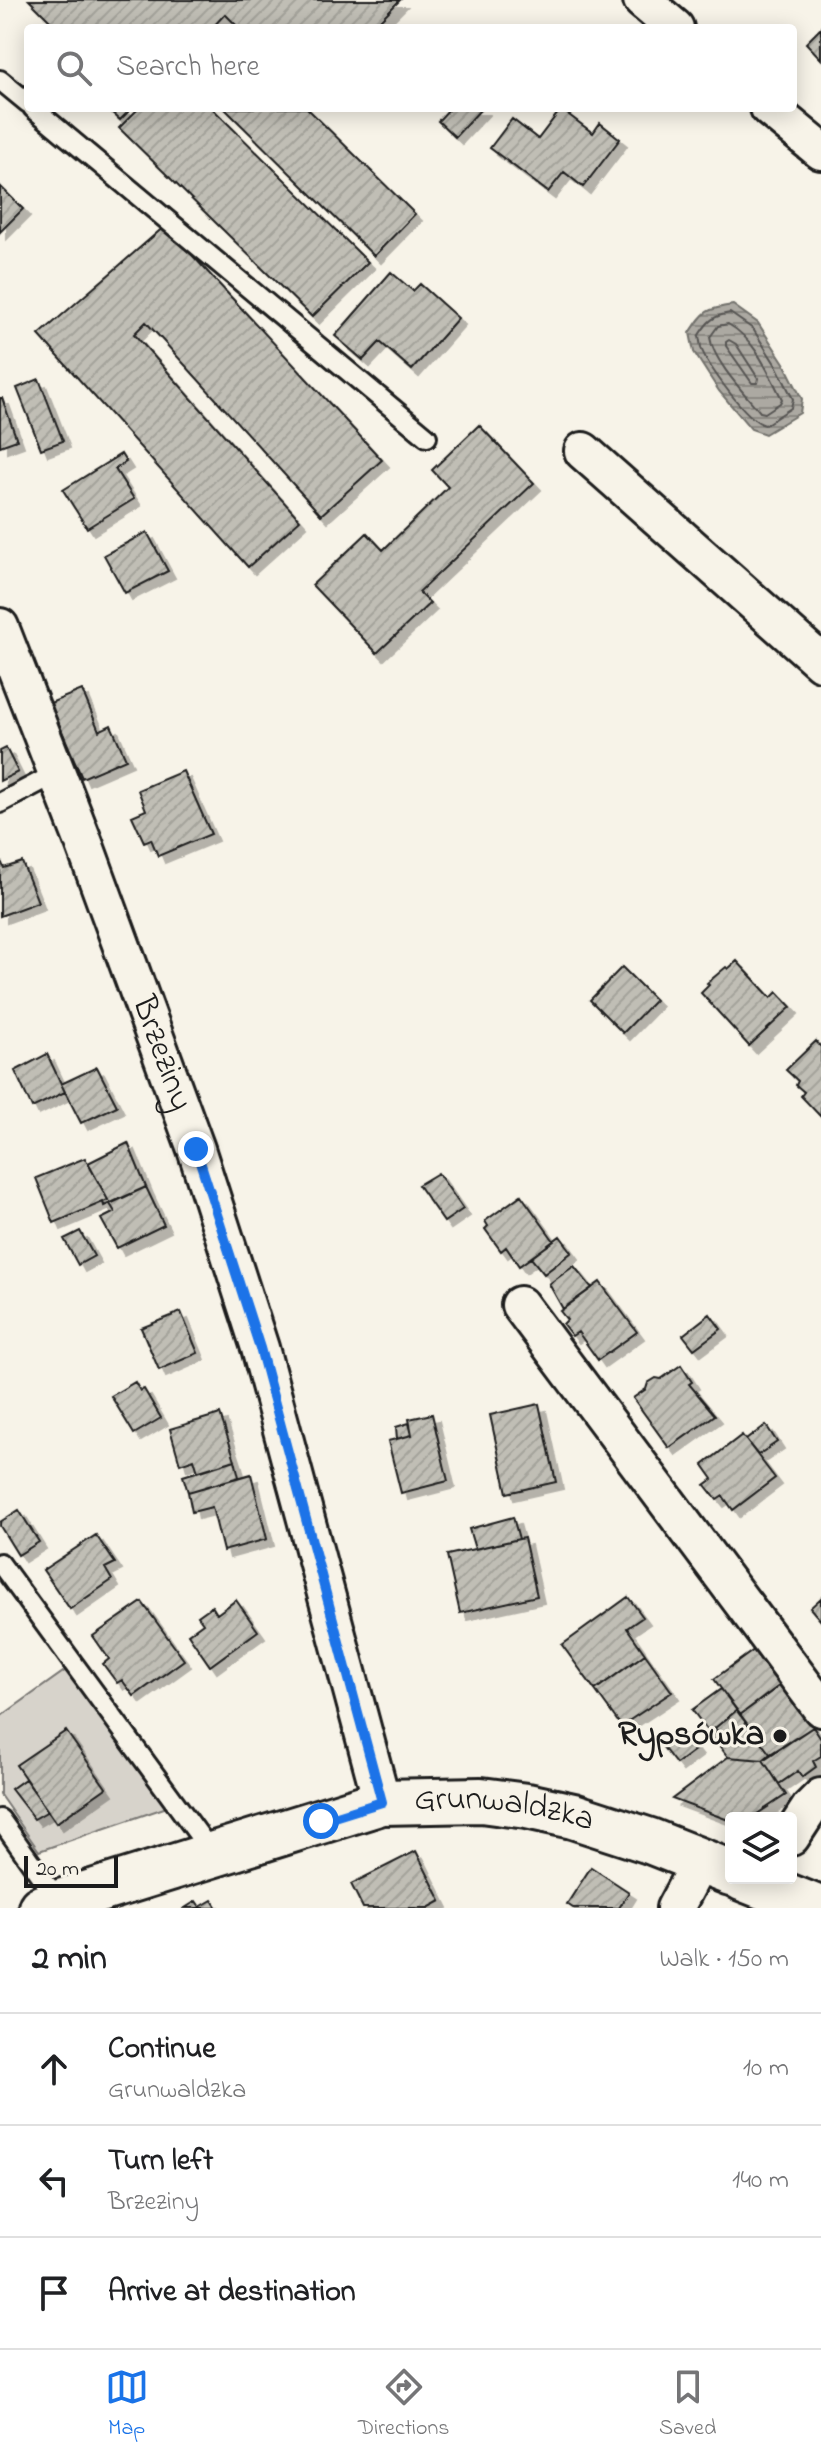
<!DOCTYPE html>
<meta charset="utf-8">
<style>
:root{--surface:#fff;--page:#f2f2f2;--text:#202124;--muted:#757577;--line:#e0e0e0;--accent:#1a73e8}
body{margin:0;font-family:"Indie Flower",sans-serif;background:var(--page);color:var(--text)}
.controls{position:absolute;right:24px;bottom:24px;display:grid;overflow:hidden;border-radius:8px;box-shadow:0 4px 20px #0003}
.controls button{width:72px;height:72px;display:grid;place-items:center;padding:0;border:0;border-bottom:2px solid var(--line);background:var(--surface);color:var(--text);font:40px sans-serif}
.scale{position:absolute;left:24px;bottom:20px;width:94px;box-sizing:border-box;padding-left:8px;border:4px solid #1c1c1c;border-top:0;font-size:22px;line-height:28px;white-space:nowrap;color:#1c1c1c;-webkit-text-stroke:6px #f7f3e8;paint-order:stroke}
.stop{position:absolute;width:24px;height:24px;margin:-18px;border:6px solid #1a73e8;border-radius:50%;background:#fff}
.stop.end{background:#1a73e8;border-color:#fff;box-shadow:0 2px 8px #0008}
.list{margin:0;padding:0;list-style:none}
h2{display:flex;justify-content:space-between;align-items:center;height:104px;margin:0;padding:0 32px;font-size:34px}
h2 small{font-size:26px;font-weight:400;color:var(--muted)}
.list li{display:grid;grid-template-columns:52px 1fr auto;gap:24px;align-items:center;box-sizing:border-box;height:112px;padding:0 32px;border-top:2px solid var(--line)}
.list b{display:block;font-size:30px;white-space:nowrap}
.list p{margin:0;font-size:26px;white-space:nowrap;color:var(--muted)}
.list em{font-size:26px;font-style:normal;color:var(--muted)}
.icon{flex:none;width:44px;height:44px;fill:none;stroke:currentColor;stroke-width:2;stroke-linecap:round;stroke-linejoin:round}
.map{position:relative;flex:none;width:821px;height:1908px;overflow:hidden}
.search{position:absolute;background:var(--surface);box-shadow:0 4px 20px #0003;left:24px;right:24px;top:24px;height:88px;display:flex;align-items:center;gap:20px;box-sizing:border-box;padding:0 28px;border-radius:8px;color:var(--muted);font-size:30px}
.sheet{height:440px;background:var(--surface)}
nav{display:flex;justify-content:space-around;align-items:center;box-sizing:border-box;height:112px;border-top:2px solid var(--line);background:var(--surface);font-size:22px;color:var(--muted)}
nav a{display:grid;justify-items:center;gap:4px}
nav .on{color:var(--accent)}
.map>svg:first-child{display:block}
.green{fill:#d7d3cb;stroke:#7a7874;stroke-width:2}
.water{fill:url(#water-rules);stroke:#72716c;stroke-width:2}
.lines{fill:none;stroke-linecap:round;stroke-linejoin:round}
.shore{stroke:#565452;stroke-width:2}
.building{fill:url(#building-hatch);stroke:#1c1c1c;stroke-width:2;filter:url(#shadow)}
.lane-casing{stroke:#1c1c1c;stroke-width:24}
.street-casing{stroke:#1c1c1c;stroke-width:42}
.secondary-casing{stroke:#1c1c1c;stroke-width:50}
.lane{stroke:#f7f3e8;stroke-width:18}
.street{stroke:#f7f3e8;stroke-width:36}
.secondary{stroke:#f7f3e8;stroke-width:44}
.route{stroke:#1a73e8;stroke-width:10}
.poi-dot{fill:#1c1c1c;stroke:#f7f3e8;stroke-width:3}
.labels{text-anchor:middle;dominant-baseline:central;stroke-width:6;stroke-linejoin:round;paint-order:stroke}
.street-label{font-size:34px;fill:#1c1c1c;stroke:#f7f3e8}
.poi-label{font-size:34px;font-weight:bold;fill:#1c1c1c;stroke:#f7f3e8;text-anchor:end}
</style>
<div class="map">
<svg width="821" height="1908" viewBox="0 0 821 1908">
<defs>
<pattern id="water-rules" width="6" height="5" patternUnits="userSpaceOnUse" patternTransform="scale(2)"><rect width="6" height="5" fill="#aca9a2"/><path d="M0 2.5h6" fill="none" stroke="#8b8983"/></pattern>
<pattern id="building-hatch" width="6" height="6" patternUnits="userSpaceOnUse" patternTransform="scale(2)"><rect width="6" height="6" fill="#c0beb5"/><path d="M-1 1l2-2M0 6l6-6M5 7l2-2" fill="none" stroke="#a4a39b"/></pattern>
<filter id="shadow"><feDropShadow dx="7" dy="7" stdDeviation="0" flood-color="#0004"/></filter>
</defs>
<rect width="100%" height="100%" fill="#f7f3e8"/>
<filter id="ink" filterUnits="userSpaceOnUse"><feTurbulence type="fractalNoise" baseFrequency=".0125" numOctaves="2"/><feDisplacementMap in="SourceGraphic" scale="16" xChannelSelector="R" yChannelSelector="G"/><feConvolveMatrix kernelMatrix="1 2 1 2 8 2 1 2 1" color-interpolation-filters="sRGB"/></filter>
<g filter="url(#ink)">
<!-- green -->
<path class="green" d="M66 1670 170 1806 39 1851 0 1795V1717Z"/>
<!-- water -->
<path class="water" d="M733 305 758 323 784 363 802 399 800 413 765 434 751 429 719 391 694 352 690 333C705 310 706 309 733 305Z"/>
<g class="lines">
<!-- shore -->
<path class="shore" d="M730 313 753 329 777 367 793 399 791 408 765 425C747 421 708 366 701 348 701 346 699 337 699 335 708 321 713 316 730 313Z
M728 324C755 339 768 372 782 399L780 403 765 413 760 412C745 394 713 361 710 337L718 326Z
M729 340 736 344 758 378 757 383H752L726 346V342Z"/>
</g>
<!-- building -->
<path class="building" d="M29 0H400L372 28H239L225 14 212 28H49L53 24Z
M821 28V59L806 43Z
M107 108H132L120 120Z
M139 108H212L368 262 312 317 119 128Z
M224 108H307L415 214 374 256Z
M450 108H482L455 137 438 121Z
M561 109 593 133 600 123 620 139 583 187 564 172 548 192 490 148 512 119 538 139Z
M0 186 23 209 0 232Z
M165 226 382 460 321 515 146 322 134 334 300 520 248 567 39 335Z
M391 272 413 291 420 284 458 318 412 370 380 342 363 360 335 336Z
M39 379 63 441 41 449 17 388Z
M0 398H2L17 440 0 446Z
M479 425 534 483 419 592 430 603 377 653 312 585 367 533 383 550 448 487 432 470Z
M121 454 126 462 115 469 134 499 87 528 63 490Z
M147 532 168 571 125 593 104 555Z
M82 690 99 731 111 725 126 759 82 778 50 703Z
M6 748 18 772 0 781V751Z
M183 771 211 834 158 856 151 839 144 842 132 816 146 810 138 790Z
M0 859 4 868 22 862 38 902 0 916Z
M737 961 771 998 777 992 791 1007 749 1046 701 993 709 985 707 983 726 967 728 969Z
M622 967 655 1000 623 1033 590 1000Z
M816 1041 821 1047V1117L801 1096 804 1092 796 1085 798 1081 786 1070Z
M47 1054 65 1092 32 1108 15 1071Z
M97 1067 117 1106 81 1123 61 1084Z
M128 1143 146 1187 104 1206 103 1202 108 1200 88 1163Z
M85 1158 108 1200 54 1223 36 1178Z
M438 1173 463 1209 444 1222 418 1185Z
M146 1187 164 1225 117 1248 101 1219 115 1212 110 1204Z
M521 1195 554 1241 519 1266 506 1247 501 1251 485 1229 488 1226 485 1221Z
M80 1231 94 1256 78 1265 64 1239Z
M560 1236 572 1252 544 1274 531 1258Z
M574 1266 592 1288 563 1309 549 1284Z
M600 1282 637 1332 598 1360 578 1332 572 1336 563 1324 567 1320 560 1311Z
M181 1312 198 1353 159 1370 141 1328Z
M710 1314 721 1329 694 1349 683 1335Z
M681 1365 692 1382 689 1384 715 1415 669 1448 633 1398 646 1389 648 1383 656 1378 661 1379Z
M135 1382 140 1391 144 1389 161 1418 134 1434 111 1396Z
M539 1404 556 1482 507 1493 490 1415Z
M220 1414 235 1460 198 1472 194 1459 180 1464 170 1429Z
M432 1414 448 1481 401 1493 388 1441 412 1435 409 1419Z
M409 1423 412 1435 397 1439 396 1427Z
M766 1425 777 1442 758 1455 746 1440Z
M742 1435 775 1478 733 1510 723 1496 717 1500 705 1485 713 1479 703 1465Z
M235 1460 239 1477 188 1492 183 1476Z
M251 1474 267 1539 223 1551 212 1507 192 1512 188 1492Z
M19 1510 39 1542 18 1555 0 1526V1522Z
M513 1517 519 1539 475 1549 469 1529Z
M96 1535 115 1563 105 1568 112 1580 70 1609 43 1570Z
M524 1538 537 1596 460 1613 447 1555Z
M628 1597 643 1617 627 1628 645 1654 595 1690 562 1645Z
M821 1598V1621L810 1608Z
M236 1600 258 1631 210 1666 188 1634 203 1623 198 1616 212 1606 217 1614Z
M142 1602 184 1660 134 1696 122 1680 117 1683 103 1664 109 1659 93 1636Z
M758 1647 784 1682 740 1715 714 1679Z
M645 1654 672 1692 621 1726 595 1690Z
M782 1684 813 1727 770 1754 740 1715Z
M721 1689 737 1710 715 1728 718 1732 712 1736 692 1710Z
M737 1710 770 1754 763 1760 728 1757 712 1736 718 1732 715 1728Z
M813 1727 821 1739V1756L813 1761 816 1767 802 1777 798 1771 779 1784 763 1760Z
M66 1731 106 1788 56 1823 16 1765Z
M682 1731 696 1749 676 1764 662 1746Z
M728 1757 763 1760 786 1795 751 1818H731V1821L672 1799Z
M25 1779 48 1811 34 1819 11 1789Z
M416 1851 441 1901 428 1908H363L351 1884Z
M591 1867 629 1892 619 1908H573L567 1904Z
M212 1900 217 1908H185L196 1901 200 1907Z"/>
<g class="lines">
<!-- lane casing -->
<g class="lane-casing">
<path id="lane" d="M0 80 28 103
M33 108 427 437
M0 803 57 773
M0 1563 212 1853
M0 1819 59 1902"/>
</g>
<!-- street casing -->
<g class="street-casing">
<g id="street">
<path d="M642 0 675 28"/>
<path d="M769 108 821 151"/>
<path d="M583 451 821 662"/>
<path id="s1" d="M0 627 84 843 196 1149 260 1348 382 1802"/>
<path d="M520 1305 821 1708"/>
<path d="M791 1837 810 1808 821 1797"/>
<path d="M675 1908 700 1861"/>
</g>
</g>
<!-- secondary casing -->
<g class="secondary-casing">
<g id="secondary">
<path d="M742 1878 817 1908"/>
<path id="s2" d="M41 1908 382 1802 481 1800 527 1806 573 1816 650 1841 731 1873"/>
</g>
</g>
<!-- lane -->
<use href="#lane" class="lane"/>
<!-- street -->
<use href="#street" class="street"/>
<!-- secondary -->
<use href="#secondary" class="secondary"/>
</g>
</g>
<g class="lines" filter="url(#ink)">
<!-- route -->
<path class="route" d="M196 1149 260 1348 382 1802 321 1821"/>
</g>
<!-- markers -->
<circle class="poi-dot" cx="780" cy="1736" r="8"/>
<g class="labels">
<!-- street labels -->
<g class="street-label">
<text stroke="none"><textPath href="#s1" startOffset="456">Brzeziny</textPath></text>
<text stroke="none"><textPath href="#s2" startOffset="480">Grunwaldzka</textPath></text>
</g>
<!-- poi labels -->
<g class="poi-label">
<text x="764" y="1736">Rypsówka</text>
</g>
</g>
</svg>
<div class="controls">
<button><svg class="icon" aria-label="layers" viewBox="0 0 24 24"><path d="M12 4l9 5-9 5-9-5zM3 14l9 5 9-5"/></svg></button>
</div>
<div class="scale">20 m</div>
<div class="stop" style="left:321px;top:1821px"></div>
<div class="stop end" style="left:196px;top:1149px"></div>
<div class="search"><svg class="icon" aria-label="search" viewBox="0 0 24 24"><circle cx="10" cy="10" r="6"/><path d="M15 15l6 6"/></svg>Search here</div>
</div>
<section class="sheet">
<h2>2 min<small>Walk · 150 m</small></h2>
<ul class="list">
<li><svg class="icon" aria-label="ahead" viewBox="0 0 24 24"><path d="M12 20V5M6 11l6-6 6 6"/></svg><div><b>Continue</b><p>Grunwaldzka</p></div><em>10 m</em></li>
<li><svg class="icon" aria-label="left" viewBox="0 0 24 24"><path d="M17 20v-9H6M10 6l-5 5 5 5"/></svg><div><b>Turn left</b><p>Brzeziny</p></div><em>140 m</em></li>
<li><svg class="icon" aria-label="arrive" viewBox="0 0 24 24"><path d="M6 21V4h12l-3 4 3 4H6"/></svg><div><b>Arrive at destination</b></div></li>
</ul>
</section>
<nav>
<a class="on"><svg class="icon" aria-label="map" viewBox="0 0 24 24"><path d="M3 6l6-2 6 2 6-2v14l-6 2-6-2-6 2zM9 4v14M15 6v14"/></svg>Map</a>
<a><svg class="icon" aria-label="directions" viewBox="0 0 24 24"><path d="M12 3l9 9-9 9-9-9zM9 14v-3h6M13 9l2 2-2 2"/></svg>Directions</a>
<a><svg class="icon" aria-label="saved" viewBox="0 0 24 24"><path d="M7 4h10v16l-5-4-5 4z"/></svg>Saved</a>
</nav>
